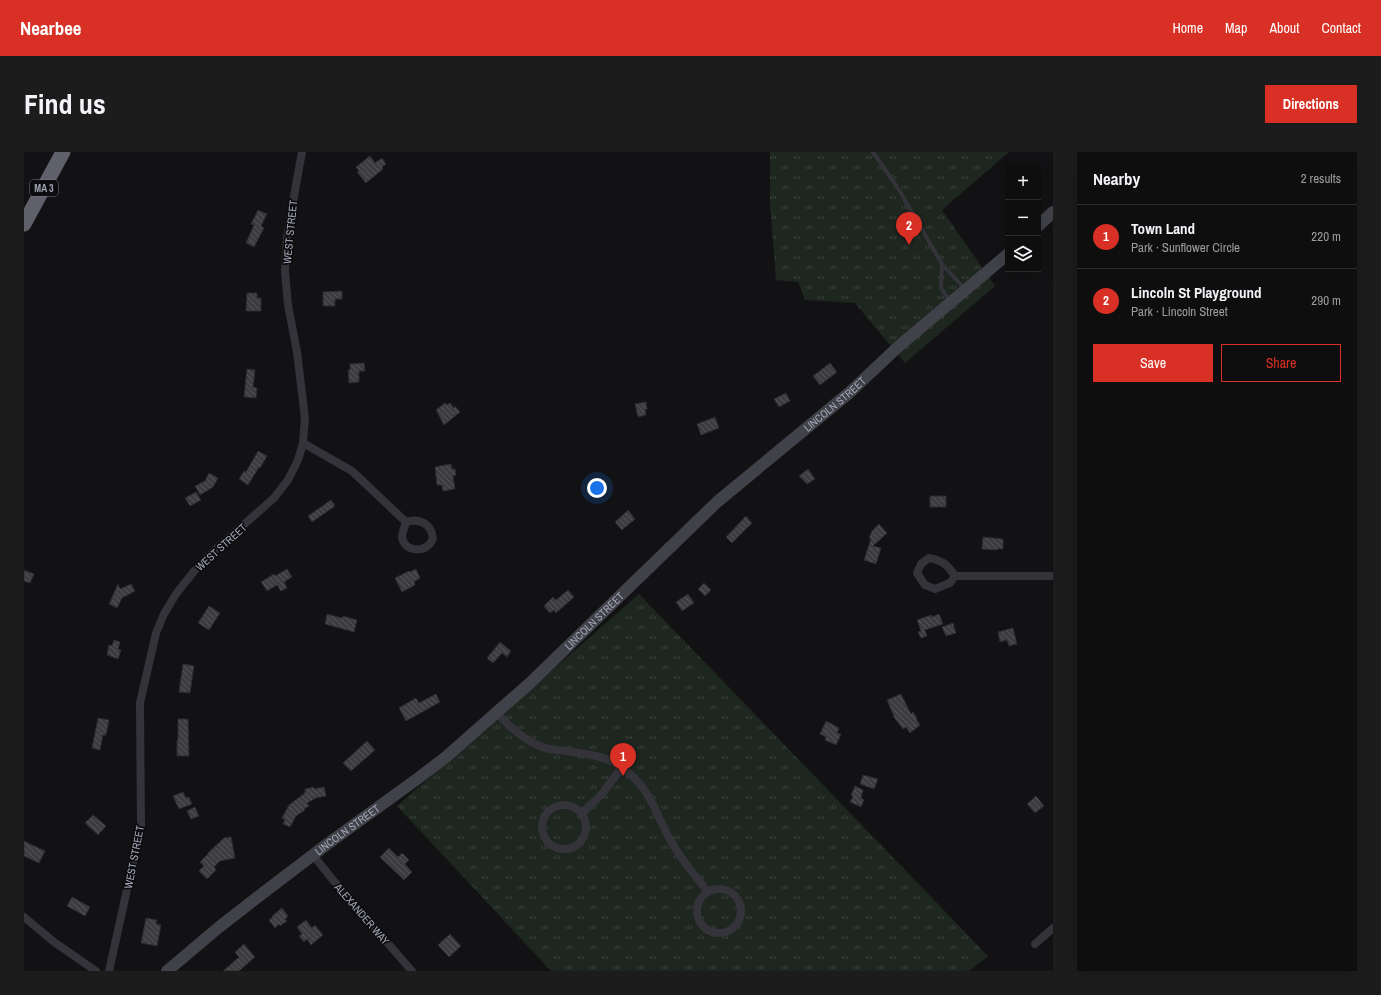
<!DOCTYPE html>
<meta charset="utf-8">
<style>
:root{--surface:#0e0e0f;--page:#1c1c1d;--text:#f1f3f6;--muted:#9b9c9e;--line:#2e2e2f;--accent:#d93025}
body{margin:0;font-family:"Archivo Narrow",sans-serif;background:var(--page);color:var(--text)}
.controls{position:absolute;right:12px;top:12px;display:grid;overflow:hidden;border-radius:0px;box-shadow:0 4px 16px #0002}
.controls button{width:36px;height:36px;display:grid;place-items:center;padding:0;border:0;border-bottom:1px solid var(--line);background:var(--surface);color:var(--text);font:20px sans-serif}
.you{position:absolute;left:573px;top:336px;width:14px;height:14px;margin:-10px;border:3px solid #fff;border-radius:50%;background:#1a73e8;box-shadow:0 0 0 6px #1a73e833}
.badge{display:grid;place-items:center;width:26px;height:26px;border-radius:50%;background:var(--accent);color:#fff;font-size:13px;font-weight:700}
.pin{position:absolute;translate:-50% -33px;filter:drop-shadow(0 1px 2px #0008)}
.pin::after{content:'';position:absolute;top:21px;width:14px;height:12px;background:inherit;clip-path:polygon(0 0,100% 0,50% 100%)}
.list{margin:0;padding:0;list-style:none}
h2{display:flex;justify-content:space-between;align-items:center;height:52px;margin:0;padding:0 16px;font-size:17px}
h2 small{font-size:13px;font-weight:400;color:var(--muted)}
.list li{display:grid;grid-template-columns:26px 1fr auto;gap:12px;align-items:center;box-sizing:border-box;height:64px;padding:0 16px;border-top:1px solid var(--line)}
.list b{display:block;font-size:15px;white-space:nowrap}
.list p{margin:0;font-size:13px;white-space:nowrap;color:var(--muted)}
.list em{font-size:13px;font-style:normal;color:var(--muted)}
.actions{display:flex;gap:8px;padding:12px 16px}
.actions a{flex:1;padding:9px 0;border:1px solid var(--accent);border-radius:0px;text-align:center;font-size:14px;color:var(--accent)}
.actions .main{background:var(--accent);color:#fff}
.icon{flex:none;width:22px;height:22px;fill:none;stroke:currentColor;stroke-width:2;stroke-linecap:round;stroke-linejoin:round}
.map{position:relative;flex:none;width:1029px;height:819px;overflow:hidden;border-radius:0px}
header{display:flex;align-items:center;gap:24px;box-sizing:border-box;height:56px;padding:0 20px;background:var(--accent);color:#fff}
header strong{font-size:19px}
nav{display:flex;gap:22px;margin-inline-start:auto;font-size:14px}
.intro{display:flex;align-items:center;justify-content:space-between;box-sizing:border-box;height:96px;padding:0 24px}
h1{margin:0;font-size:28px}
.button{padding:10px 18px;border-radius:0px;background:var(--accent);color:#fff;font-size:14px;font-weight:700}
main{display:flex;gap:24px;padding:0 24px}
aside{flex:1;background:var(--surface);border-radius:0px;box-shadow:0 4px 16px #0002}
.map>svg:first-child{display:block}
.grass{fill:url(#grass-tufts)}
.building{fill:url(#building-back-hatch);stroke:#2c2c30}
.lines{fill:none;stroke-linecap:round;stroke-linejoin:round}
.service{stroke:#333339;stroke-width:4}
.minor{stroke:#333339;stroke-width:8}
.secondary{stroke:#414249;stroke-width:12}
.motorway{stroke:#5f606a;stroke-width:15}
.labels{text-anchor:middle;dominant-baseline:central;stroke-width:3.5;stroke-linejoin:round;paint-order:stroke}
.shield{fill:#0d0d0f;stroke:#767883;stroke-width:1}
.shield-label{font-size:10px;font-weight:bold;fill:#a3a6b5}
.street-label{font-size:11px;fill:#a3a6b5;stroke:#0d0d0f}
</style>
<header>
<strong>Nearbee</strong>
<nav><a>Home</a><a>Map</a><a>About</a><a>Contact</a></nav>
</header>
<div class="intro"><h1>Find us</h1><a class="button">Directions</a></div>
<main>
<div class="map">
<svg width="1029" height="819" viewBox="0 0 1029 819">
<defs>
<pattern id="grass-tufts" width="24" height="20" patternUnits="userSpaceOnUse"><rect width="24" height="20" fill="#1e2620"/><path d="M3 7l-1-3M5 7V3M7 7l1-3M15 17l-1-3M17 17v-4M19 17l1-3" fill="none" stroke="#3c423e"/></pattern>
<pattern id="building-back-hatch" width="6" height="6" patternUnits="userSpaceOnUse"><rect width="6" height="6" fill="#3c3c41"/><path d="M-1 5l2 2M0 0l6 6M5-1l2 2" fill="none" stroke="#55555a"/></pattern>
</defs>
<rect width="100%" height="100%" fill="#121214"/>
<!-- grass -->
<path class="grass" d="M746 0H985L918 58 971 134 881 211 831 151 781 148 774 130 752 128 746 52Z
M615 442 964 804 945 819H527L373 654Z"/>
<!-- building -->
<path class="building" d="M346 4 351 11 358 6 362 12 358 15 359 17 342 31 333 20 335 19 332 15Z
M234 58 243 62 237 74 240 76 230 95 222 91 230 73 227 72Z
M318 139V147H311V154H299V140Z
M223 141H233V146H237V159H222Z
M340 211 341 219H335V230L325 231 324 218H326V212Z
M806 211 813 220 796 233 789 224Z
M223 217 231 218 229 235 233 236 232 246 220 245Z
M762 241 766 249 755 255 750 247Z
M622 250 623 257 621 258 622 263 614 265 611 252Z
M421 251 422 253 426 251 430 256 431 254 436 260 420 273 412 258Z
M691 265 695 276 677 283 673 272Z
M234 299 243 304 236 316 235 315 224 333 215 327 220 319 222 320Z
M427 312 428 317H431L432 323 429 324 431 337 419 339 418 333H413L411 315Z
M784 317 791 327 783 332 775 324Z
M185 321 194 326 189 335 176 343 171 334 181 329Z
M172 340 177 348 166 354 161 346Z
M906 344H922V355H906Z
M307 348 311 354 288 370 284 364Z
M604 358 611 367 598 378 591 370Z
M722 364 728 371 708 391 702 385Z
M855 372 863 381 849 394 857 396 852 412 840 408 847 387 845 386 848 379Z
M959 385 979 387V397H973V398L958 397Z
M263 417 268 425 260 430 263 436 257 439 253 433 243 439 237 430 250 422 251 424Z
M392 417 396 426 390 430 391 433 378 440 371 426 385 419 386 420Z
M0 418 10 422 6 431 0 429Z
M680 431 687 438 681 444 674 437Z
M94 432 96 437 107 432 111 439 98 446 93 456 85 452Z
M544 438 550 445 532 461 530 458 526 461 520 454 529 445 532 448Z
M664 442 670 451 658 459 652 450Z
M185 454 196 461 185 478 174 471Z
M303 462 318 466 319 464 333 468 330 480 301 472Z
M915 462 919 472 901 478 903 484 897 486 894 480 897 479 893 468 907 463 908 465Z
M929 471 932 481 922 484 918 475Z
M989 476 993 492 985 494 983 488 976 490 974 480Z
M90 488 96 490 94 497 97 498 94 507 83 503 85 493 88 494Z
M476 490 487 499 483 505 478 501 469 511 463 506Z
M159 512 170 514 166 541 155 540Z
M412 542 416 550 382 569 375 556 392 546 395 551Z
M877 542 887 562 889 560 893 566 892 567 896 573 886 581 882 575 879 577 869 564H870L863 548Z
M74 566 85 568 82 583H79L76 598 68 596Z
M154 567H164L165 604H153V588H154Z
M802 569 815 576 813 581 817 582 812 593 801 588 802 585 796 582Z
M343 589 351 598 327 619 319 611Z
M839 623 854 627 850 637 836 632Z
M831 634 839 638 837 646 840 648 837 655 826 650 829 644 827 643Z
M290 635V637L300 635 302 644 292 646 283 651 285 654 280 657 281 658 272 664 266 675 259 672 261 668 258 666 265 653 281 641V637Z
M159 640 162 646 165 645 168 652 155 657 149 644Z
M1012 644 1020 654 1011 661 1003 652Z
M171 655 175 664 167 667 163 659Z
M69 663 82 674 74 683 61 671Z
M207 685 211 706 196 709 190 715 192 718 183 727 175 719 180 714 176 710 184 702V701L200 686Z
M0 689 21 699 15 711 0 704Z
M365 696 374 705 378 701 385 708 381 712 388 720 380 728 356 705Z
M48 745 66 755 61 764 43 754Z
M258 756 264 764 261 767 263 769 256 774 255 772 251 776 245 768 249 765 248 764Z
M122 766 133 768 132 772 137 773 133 794 117 791Z
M282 768 288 776 291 773 299 783 287 793 283 787 280 790 275 784 278 782 273 775Z
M426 782 437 794 425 805 414 793Z
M220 792 231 805 215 819H199L215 805 211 800Z"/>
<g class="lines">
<!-- service -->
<path class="service" d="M849 0 875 38 918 112 941 137
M918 112 917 136 926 149"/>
<!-- minor -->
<path class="minor" d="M279 291 328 319 382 370C381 375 378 380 378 385 380 401 404 402 409 386 407 371 395 366 382 370
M905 406C919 409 923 412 931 424L926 431 911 437 901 433 893 421 897 412Z
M931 424H1029
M473 561C486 576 500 588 518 595 526 598 534 598 542 599 563 602 579 603 597 615 627 635 630 660 647 689 657 708 671 723 684 740
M518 675a22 22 0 1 1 44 0a22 22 0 1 1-44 0Z
M557 662 578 642 598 615
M289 703 309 728 388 819
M673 759a22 22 0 1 1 44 0a22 22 0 1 1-44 0Z
M0 765 30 790 72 819
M1011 792 1029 776
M85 819 117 674 116 551 132 481 140 462 152 442 171 418 191 398 250 346 264 328 274 308 279 291 281 266 273 200 264 153 261 119 263 86 272 33 278 0"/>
<!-- secondary -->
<g class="secondary">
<path d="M1014 74 1029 60"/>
<path id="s1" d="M143 819 194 776 239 741 302 693 393 627 422 605 506 531 693 350 825 241 875 194 984 102"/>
</g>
<!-- motorway -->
<path class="motorway" d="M0 72 39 0"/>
</g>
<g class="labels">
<!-- shield labels -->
<rect class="shield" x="6" y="28" width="28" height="16" rx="3"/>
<g class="shield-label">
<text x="20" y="36">MA 3</text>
</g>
<!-- street labels -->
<g class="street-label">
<text transform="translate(266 80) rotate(-84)">WEST STREET</text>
<text stroke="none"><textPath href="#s1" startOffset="877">LINCOLN STREET</textPath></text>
<text transform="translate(197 395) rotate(-42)">WEST STREET</text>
<text stroke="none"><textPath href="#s1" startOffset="553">LINCOLN STREET</textPath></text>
<text stroke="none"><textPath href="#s1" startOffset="229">LINCOLN STREET</textPath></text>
<text transform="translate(110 705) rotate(-79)">WEST STREET</text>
<text transform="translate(338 762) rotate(49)">ALEXANDER WAY</text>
</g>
</g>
</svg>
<div class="controls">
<button>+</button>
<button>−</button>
<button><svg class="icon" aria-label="layers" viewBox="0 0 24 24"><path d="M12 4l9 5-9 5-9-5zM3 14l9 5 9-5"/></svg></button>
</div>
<div class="you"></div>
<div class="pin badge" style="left:599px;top:624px">1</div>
<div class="pin badge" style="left:885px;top:93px">2</div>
</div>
<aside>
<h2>Nearby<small>2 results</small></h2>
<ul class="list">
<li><span class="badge">1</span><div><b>Town Land</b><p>Park · Sunflower Circle</p></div><em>220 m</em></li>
<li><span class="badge">2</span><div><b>Lincoln St Playground</b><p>Park · Lincoln Street</p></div><em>290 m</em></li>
</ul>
<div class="actions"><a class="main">Save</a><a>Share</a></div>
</aside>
</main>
